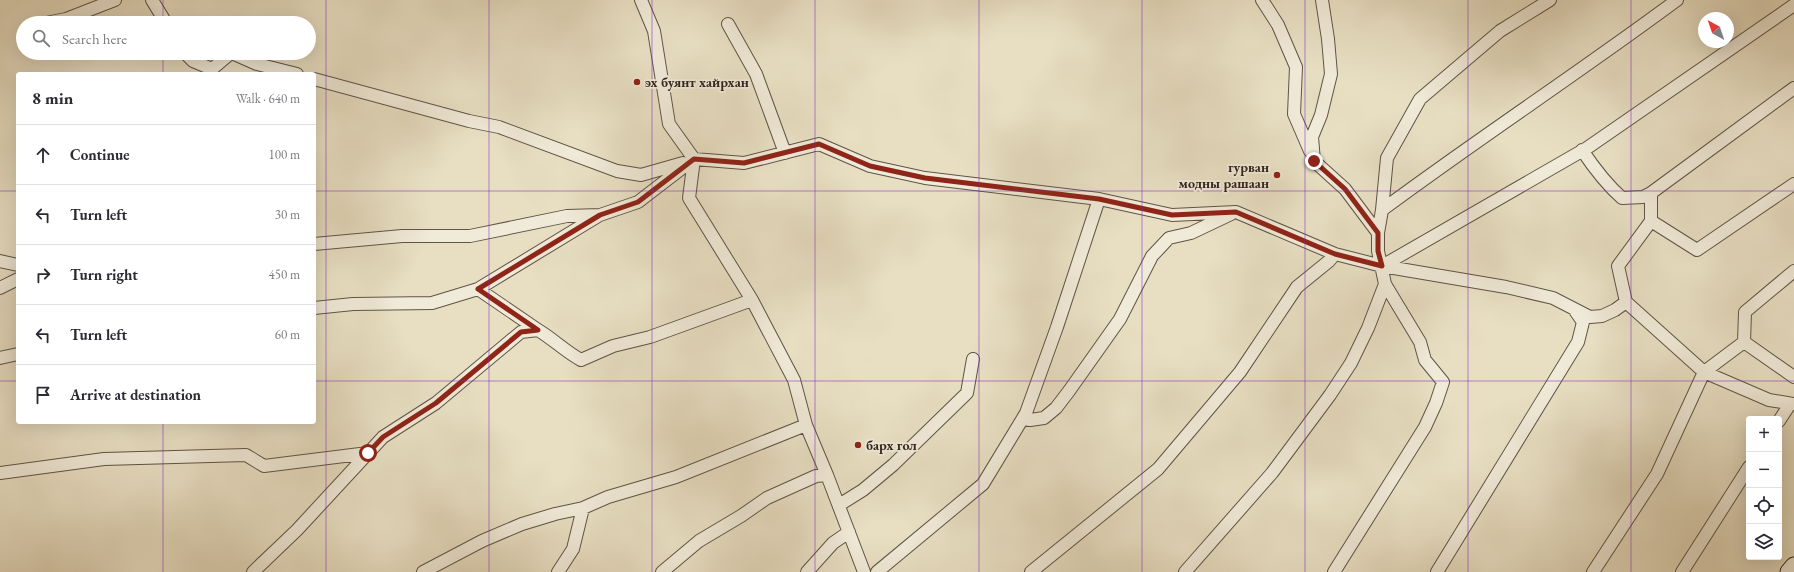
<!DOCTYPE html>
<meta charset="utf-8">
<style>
:root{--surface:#fff;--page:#f7f7f7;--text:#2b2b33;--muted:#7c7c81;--line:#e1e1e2}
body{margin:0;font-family:"EB Garamond",serif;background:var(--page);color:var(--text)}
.controls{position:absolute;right:12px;bottom:12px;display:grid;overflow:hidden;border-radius:4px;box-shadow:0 4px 16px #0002}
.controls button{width:36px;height:36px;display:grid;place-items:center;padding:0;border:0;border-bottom:1px solid var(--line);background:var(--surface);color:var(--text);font:20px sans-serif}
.compass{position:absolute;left:1698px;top:12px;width:36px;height:36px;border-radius:50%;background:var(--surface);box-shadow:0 4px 16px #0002;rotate:320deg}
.stop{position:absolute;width:12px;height:12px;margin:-9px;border:3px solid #8f2418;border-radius:50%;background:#fff}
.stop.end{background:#8f2418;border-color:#fff;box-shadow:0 1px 4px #0008}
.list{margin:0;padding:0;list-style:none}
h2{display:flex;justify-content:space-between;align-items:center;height:52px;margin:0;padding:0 16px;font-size:17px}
h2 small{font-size:13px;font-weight:400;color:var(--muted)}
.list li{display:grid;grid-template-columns:26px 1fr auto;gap:12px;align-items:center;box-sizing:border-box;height:60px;padding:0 16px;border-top:1px solid var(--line)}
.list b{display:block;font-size:15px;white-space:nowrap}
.list em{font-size:13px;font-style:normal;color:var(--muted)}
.icon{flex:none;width:22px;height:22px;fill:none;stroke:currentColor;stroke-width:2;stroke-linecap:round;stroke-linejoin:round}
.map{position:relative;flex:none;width:1794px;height:572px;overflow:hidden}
.search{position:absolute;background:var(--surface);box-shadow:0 4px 16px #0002;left:16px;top:16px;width:300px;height:44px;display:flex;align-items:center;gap:10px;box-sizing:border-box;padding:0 14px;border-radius:22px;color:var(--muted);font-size:15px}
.panel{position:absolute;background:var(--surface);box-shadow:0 4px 16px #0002;left:16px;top:72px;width:300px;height:352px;border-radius:4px}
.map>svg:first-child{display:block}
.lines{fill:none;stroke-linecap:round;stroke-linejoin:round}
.street-casing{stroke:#5f5446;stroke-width:14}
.secondary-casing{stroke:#31251d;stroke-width:19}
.street{stroke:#f0ead8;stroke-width:12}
.secondary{stroke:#f0ead8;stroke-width:17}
.route{stroke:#8f2418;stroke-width:5}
.grid{fill:none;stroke:#7b2cbf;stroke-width:1;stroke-opacity:0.55}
.poi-dot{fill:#8f2418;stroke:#f0ead8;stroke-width:1.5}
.labels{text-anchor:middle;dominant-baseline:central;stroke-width:3.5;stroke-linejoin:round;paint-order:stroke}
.poi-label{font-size:14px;font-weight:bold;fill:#31251d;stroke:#f0ead8;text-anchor:start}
</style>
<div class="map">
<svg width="1794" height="572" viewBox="0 0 1794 572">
<rect width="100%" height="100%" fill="#e8dfc3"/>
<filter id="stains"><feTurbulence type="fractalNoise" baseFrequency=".005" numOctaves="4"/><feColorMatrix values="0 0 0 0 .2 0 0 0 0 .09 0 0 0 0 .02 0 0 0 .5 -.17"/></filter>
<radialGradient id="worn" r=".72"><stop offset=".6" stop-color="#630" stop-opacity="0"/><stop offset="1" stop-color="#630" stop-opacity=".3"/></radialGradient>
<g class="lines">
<!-- street casing -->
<g class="street-casing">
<path id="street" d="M152 0 166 23
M641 0 654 31 669 124 694 159 744 163 819 144 870 166 925 178 1099 199 1172 215 1236 212 1335 254 1382 266 1506 287 1553 298 1590 317 1602 316 1615 310 1626 302 1704 372 1769 400 1794 404
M1262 0 1278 25 1296 67 1294 114 1310 151
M1322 0 1328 39 1331 74 1321 115 1312 137 1314 161 1345 189 1378 233
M46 23 66 19 115 0
M728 24 756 74 785 153
M185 53 193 61 212 69 231 53
M232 53 257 64 297 74
M314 79 469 121 499 127 617 171 641 175 683 163
M1582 150C1594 168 1606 184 1622 198L1643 197 1651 193
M694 159 689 198 752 300 794 380 806 425 827 475 864 572
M1382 210C1479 138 1580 72 1677 0
M1651 221 1697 250 1794 184
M314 244 402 236H470L567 216 600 215 638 202 694 159
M0 261 18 265
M1382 266 1587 148 1794 5
M0 288 18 279
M478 289 598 216
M1626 302 1618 266 1651 221V193L1794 88
M314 308 353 304 432 303 478 289 538 330
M1744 342 1794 377
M0 358 18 354
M1023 419 1030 420 1044 418 1056 408 1069 391 1120 319 1152 256 1169 238 1191 233 1231 214
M1779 421 1790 404
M0 473 104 459 246 455 264 466 368 453
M839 505 863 490 893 465 967 393 973 359
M253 572 297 530 383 437 436 403 521 332 538 330C553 339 566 352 581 360L613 346 650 337 752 300
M423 572 482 541 522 524 555 514 583 508 608 497 676 477 806 425
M558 572 573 549 583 508
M662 572 699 541 741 516 767 498 816 476 827 475
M807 572 833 543 849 532
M877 572 983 484 1026 413 1057 327 1099 199
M1031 572 1158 469 1240 372 1297 287 1329 261 1335 254
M1185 572 1272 473 1330 395 1351 363 1368 328 1385 284
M1334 572 1425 427 1436 403 1443 382 1425 360 1420 342 1385 284 1378 251V233L1382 210 1387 158 1420 99 1500 31 1550 0
M1437 572 1578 342 1583 322 1576 312
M1593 572 1657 474 1704 372 1744 342 1745 312 1794 271
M1682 572 1749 467"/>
</g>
<!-- secondary casing -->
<g class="secondary-casing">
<path id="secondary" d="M1789 572 1794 566"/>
</g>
<!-- street -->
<use href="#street" class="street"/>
<!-- secondary -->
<use href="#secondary" class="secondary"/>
</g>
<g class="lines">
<!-- route -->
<path class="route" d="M368 453 383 437 436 403 521 332 538 330 478 289 600 215 638 202 694 159 744 163 819 144 870 166 925 178 1099 199 1172 215 1236 212 1335 254 1382 266 1378 251V233L1345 189 1314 161"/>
</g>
<!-- grid -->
<path class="grid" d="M163 0V23M326 0V572M489 0V572M652 0V572M815 0V572M979 0V572M1142 0V572M1305 0V572M1468 0V572M1631 0V572M163 53V74M0 191H18M314 191H1794M0 381H18M314 381H1794M163 422V572"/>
<!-- markers -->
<g class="poi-dot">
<circle cx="637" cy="82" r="4"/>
<circle cx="1277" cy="175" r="4"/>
<circle cx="858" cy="445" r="4"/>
</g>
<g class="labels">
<!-- poi labels -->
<g class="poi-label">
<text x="645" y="82">эх буянт хайрхан</text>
<text x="1269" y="167" text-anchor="end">гурван<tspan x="1269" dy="16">модны рашаан</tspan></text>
<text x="866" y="445">барх гол</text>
</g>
</g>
<rect width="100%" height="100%" filter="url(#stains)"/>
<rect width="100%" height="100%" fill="url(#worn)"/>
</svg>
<div class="controls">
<button>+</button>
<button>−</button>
<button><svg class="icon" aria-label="locate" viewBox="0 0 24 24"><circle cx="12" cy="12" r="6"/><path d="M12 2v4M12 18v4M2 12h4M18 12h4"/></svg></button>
<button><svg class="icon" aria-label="layers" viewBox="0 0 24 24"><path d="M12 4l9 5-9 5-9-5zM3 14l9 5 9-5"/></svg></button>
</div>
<svg class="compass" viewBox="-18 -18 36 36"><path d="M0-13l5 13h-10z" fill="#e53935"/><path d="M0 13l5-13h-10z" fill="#7c7c81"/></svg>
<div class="stop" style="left:368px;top:453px"></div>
<div class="stop end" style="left:1314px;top:161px"></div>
<div class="search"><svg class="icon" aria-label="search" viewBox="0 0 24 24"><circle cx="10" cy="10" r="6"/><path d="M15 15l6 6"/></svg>Search here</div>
<section class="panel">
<h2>8 min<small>Walk · 640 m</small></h2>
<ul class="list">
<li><svg class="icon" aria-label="ahead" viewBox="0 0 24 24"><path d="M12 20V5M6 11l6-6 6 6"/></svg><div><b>Continue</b></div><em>100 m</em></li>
<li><svg class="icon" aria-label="left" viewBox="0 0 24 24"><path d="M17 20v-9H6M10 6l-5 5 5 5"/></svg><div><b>Turn left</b></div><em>30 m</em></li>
<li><svg class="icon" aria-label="right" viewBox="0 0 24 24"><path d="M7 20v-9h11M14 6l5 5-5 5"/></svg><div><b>Turn right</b></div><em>450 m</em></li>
<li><svg class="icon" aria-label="left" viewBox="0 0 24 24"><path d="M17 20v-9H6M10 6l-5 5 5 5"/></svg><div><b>Turn left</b></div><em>60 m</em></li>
<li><svg class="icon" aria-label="arrive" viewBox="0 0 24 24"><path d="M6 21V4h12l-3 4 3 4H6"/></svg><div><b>Arrive at destination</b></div></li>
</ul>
</section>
</div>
